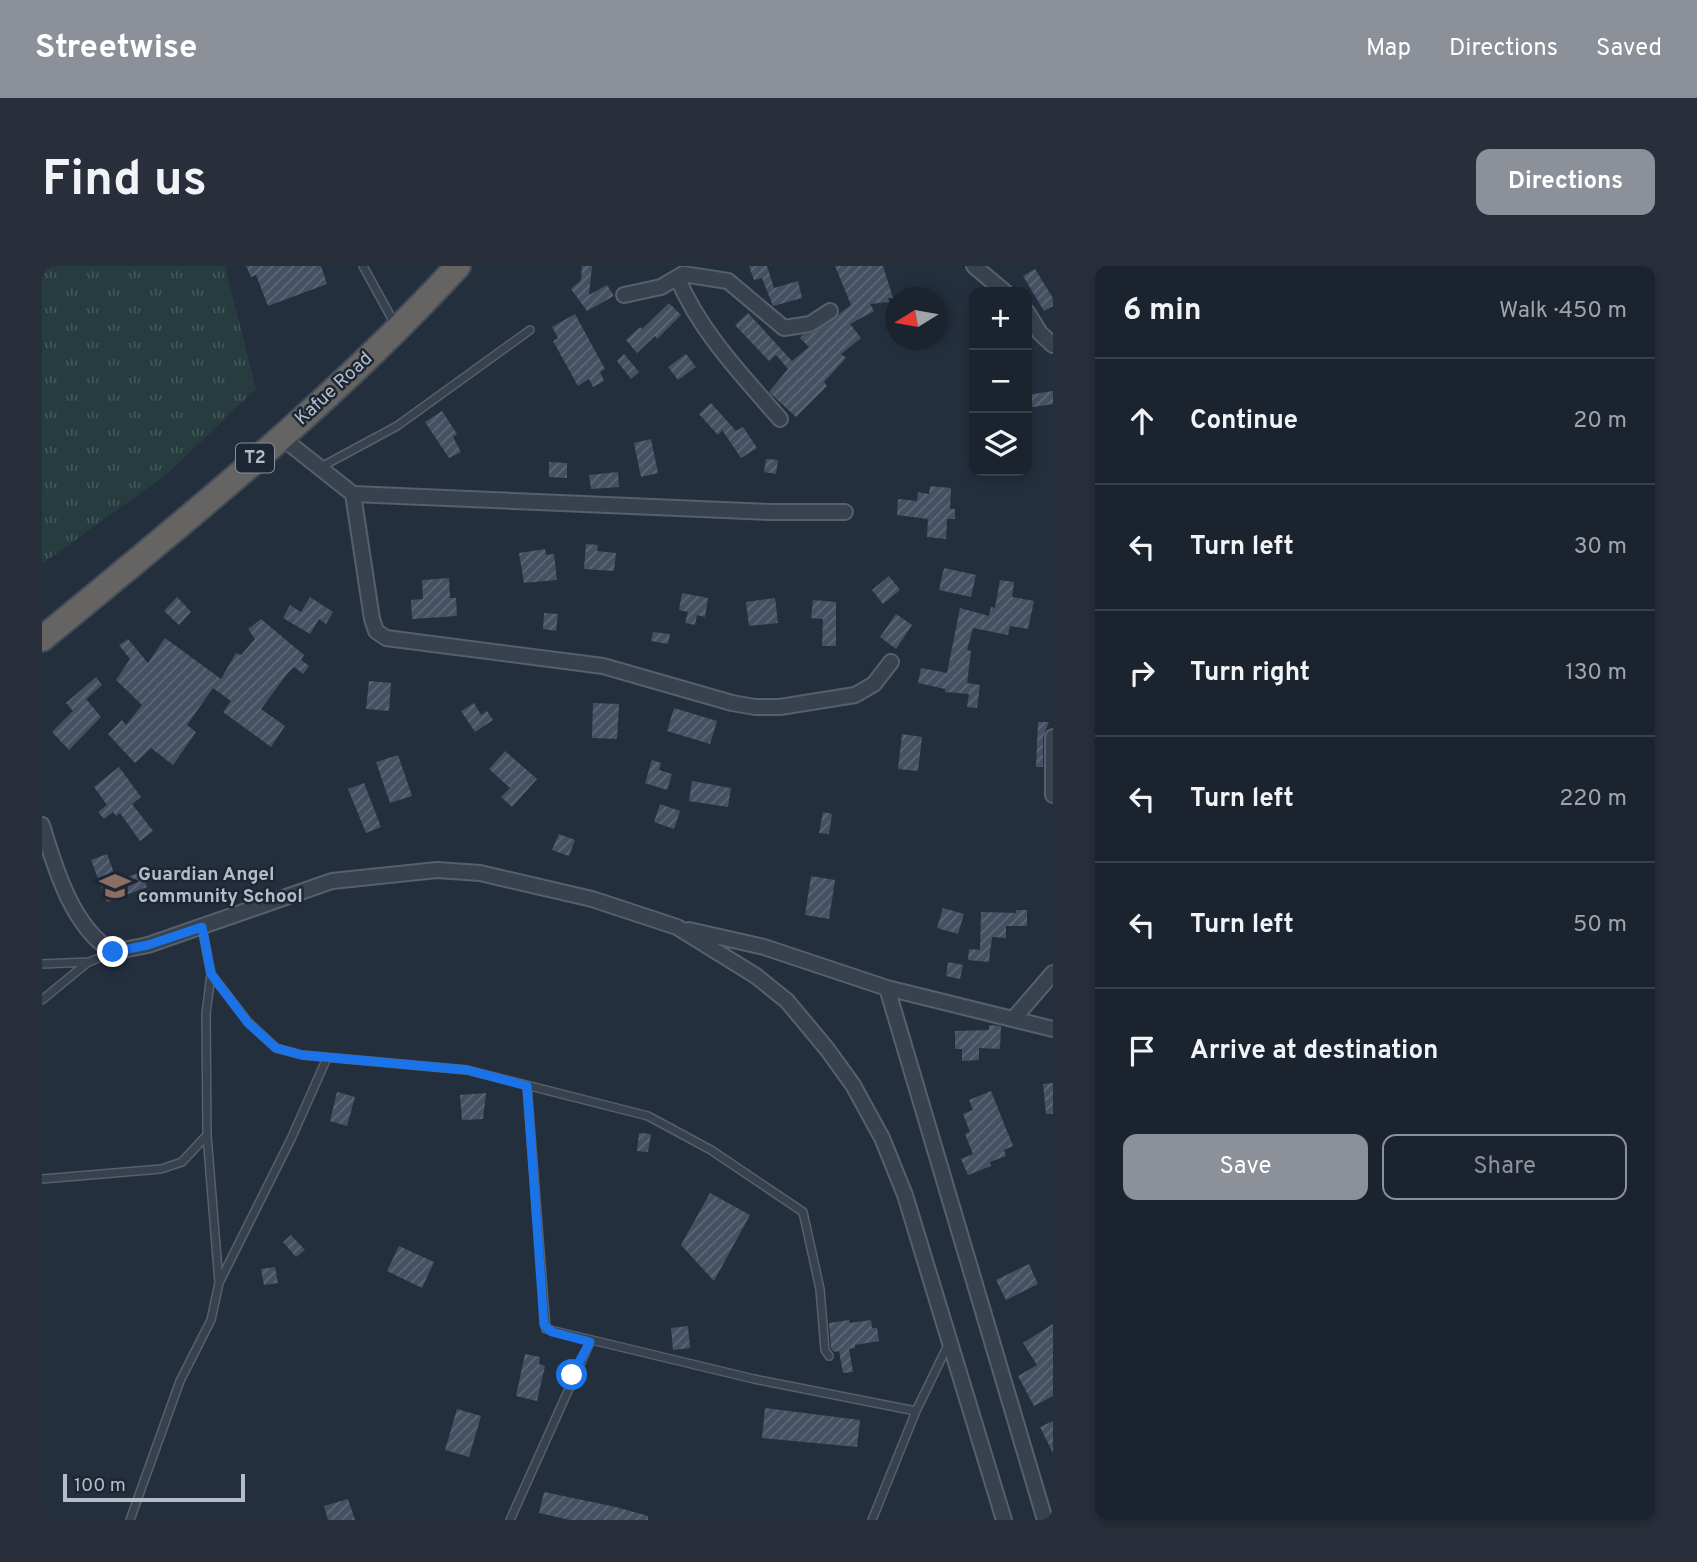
<!DOCTYPE html>
<meta charset="utf-8">
<style>
:root{--surface:#1b232e;--page:#282f3a;--text:#f1f3f6;--muted:#a0a4aa;--line:#39404a;--accent:#8c9099}
body{margin:0;font-family:Overpass,sans-serif;background:var(--page);color:var(--text)}
.controls{position:absolute;right:21px;top:21px;display:grid;overflow:hidden;border-radius:14px;box-shadow:0 4px 10px #0003}
.controls button{width:63px;height:63px;display:grid;place-items:center;padding:0;border:0;border-bottom:2px solid var(--line);background:var(--surface);color:var(--text);font:35px sans-serif}
.compass{position:absolute;left:843px;top:21px;width:63px;height:63px;border-radius:50%;background:var(--surface);box-shadow:0 4px 10px #0003;rotate:259deg}
.scale{position:absolute;left:21px;bottom:18px;width:182px;box-sizing:border-box;padding-left:7px;border:4px solid #b4bcc9;border-top:0;font-size:19px;line-height:24px;white-space:nowrap;color:#b4bcc9;-webkit-text-stroke:5px #1d2633;paint-order:stroke}
.stop{position:absolute;width:21px;height:21px;margin:-16px;border:5px solid #1a73e8;border-radius:50%;background:#fff}
.stop.end{background:#1a73e8;border-color:#fff;box-shadow:0 2px 7px #0008}
.list{margin:0;padding:0;list-style:none}
h2{display:flex;justify-content:space-between;align-items:center;height:91px;margin:0;padding:0 28px;font-size:30px}
h2 small{font-size:23px;font-weight:400;color:var(--muted)}
.list li{display:grid;grid-template-columns:46px 1fr auto;gap:21px;align-items:center;box-sizing:border-box;height:126px;padding:0 28px;border-top:2px solid var(--line)}
.list b{display:block;font-size:26px;white-space:nowrap}
.list em{font-size:23px;font-style:normal;color:var(--muted)}
.actions{display:flex;gap:14px;padding:21px 28px}
.actions a{flex:1;padding:16px 0;border:2px solid var(--accent);border-radius:14px;text-align:center;font-size:24px;color:var(--accent)}
.actions .main{background:var(--accent);color:#fff}
.icon{flex:none;width:38px;height:38px;fill:none;stroke:currentColor;stroke-width:2;stroke-linecap:round;stroke-linejoin:round}
.map{position:relative;flex:none;width:1011px;height:1254px;overflow:hidden;border-radius:14px}
header{display:flex;align-items:center;gap:42px;box-sizing:border-box;height:98px;padding:0 35px;background:var(--accent);color:#fff}
header strong{font-size:33px}
nav{display:flex;gap:38px;margin-inline-start:auto;font-size:24px}
.intro{display:flex;align-items:center;justify-content:space-between;box-sizing:border-box;height:168px;padding:0 42px}
h1{margin:0;font-size:49px}
.button{padding:18px 32px;border-radius:14px;background:var(--accent);color:#fff;font-size:24px;font-weight:700}
main{display:flex;gap:42px;padding:0 42px}
aside{flex:1;background:var(--surface);border-radius:14px;box-shadow:0 4px 10px #0003}
.map>svg:first-child{display:block}
.grass{fill:url(#grass-tufts)}
.building{fill:url(#building-hatch)}
.lines{fill:none;stroke-linecap:round;stroke-linejoin:round}
.service-casing{stroke:#565f6c;stroke-width:10}
.minor-casing{stroke:#565f6c;stroke-width:18}
.trunk-casing{stroke:#434c59;stroke-width:28}
.service{stroke:#38414e;stroke-width:7}
.minor{stroke:#38414e;stroke-width:14}
.trunk{stroke:#656462;stroke-width:24}
.route{stroke:#1a73e8;stroke-width:9}
.labels{text-anchor:middle;dominant-baseline:central;stroke-width:5;stroke-linejoin:round;paint-order:stroke}
.shield{fill:#1d2633;stroke:#878f9c;stroke-width:2}
.shield-label{font-size:18px;font-weight:bold;fill:#b4bcc9}
.street-label{font-size:19px;fill:#b4bcc9;stroke:#1d2633}
.poi-label{font-size:19px;font-weight:bold;fill:#b4bcc9;stroke:#1d2633;text-anchor:start}
</style>
<header>
<strong>Streetwise</strong>
<nav><a>Map</a><a>Directions</a><a>Saved</a></nav>
</header>
<div class="intro"><h1>Find us</h1><a class="button">Directions</a></div>
<main>
<div class="map">
<svg width="1011" height="1254" viewBox="0 0 1011 1254">
<defs>
<pattern id="grass-tufts" width="24" height="20" patternUnits="userSpaceOnUse" patternTransform="scale(1.75)"><rect width="24" height="20" fill="#263c3f"/><path d="M3 7l-1-3M5 7V3M7 7l1-3M15 17l-1-3M17 17v-4M19 17l1-3" fill="none" stroke="#435659"/></pattern>
<pattern id="building-hatch" width="6" height="6" patternUnits="userSpaceOnUse" patternTransform="scale(1.75)"><rect width="6" height="6" fill="#455162"/><path d="M-1 1l2-2M0 6l6-6M5 7l2-2" fill="none" stroke="#5d6877"/></pattern>
</defs>
<rect width="100%" height="100%" fill="#242f3e"/>
<!-- grass -->
<path class="grass" d="M0 0H183L214 123 124 209 0 298Z"/>
<!-- building -->
<path class="building" d="M204 0H279L285 18 226 40 214 9 209 11Z
M540 0H550L547 29 565 19 572 30 545 45 529 23 539 14Z
M707 0H725L732 22 756 15 760 32 731 40 720 12 712 14Z
M793 0H841L851 32H846L847 36 828 38 832 45 808 58 819 72 799 88 804 92 782 116 785 120 754 151 727 126 746 103 734 89 727 95 693 59 706 47 750 95 767 81 758 72 761 69 773 66 809 39Z
M993 3 1011 32V40L1002 45 981 10Z
M627 37 639 49 615 73 613 70 595 87 584 74 598 61 600 63Z
M533 48 563 103 558 106 562 115 551 121 547 113 536 120 511 75 516 72 510 61Z
M582 88 597 106 589 113 575 95Z
M644 88 654 101 636 114 626 101Z
M1011 125V138L985 142V129Z
M669 137 694 165 701 161 715 182 699 192 680 164 676 169 657 148Z
M400 145 415 168 411 171 419 186 407 192 383 156Z
M609 173 616 207 599 211 592 177Z
M724 193 736 194 734 208 722 206Z
M507 196 525 197V212L507 211Z
M576 206 577 221 549 223 547 209Z
M888 220 909 222 908 243H913V253H905L904 273 885 271 886 253 855 249 856 233 875 235 876 226 887 228Z
M544 278 556 279 555 285 574 287 572 305 542 303Z
M503 283 504 289 512 288 515 314 482 317 477 287Z
M902 302 934 309 929 331 897 324Z
M847 310 858 324 841 338 830 324Z
M407 312 408 332H414L415 350 370 353 369 334 381 333 380 314Z
M958 314 972 316 970 331 992 335 986 363 968 360 966 369 931 362 925 384 929 385 925 417 938 419 935 442 925 441 927 428 903 426V423L876 417 879 402 905 407 918 342 947 350 949 341 953 342Z
M640 327 666 332 663 351 655 349 653 359 643 357 646 346 637 344Z
M135 331 149 346 137 359 122 345Z
M268 331 291 346 284 358 277 353 268 368 241 352 248 339 259 346Z
M733 332 736 357 707 360 704 336Z
M771 334 794 336V380H780L781 353 769 352Z
M502 347 516 348 514 365 501 363Z
M854 348 870 359 854 383 838 371Z
M219 353 262 389 259 394 267 400 261 408 252 401 245 408 219 443 243 460 229 481 181 446 189 435 171 422 145 459 154 466 131 499 109 482 93 497 66 468 80 454 84 459 100 439 74 414 88 393 77 379 86 373 106 397 123 372 179 413 194 387 199 389 213 373 206 363Z
M611 366 628 368 626 378 609 375Z
M54 411 60 419 44 433 59 451 27 484 10 466 31 445 24 437Z
M327 415 349 417 347 445 324 443Z
M432 437 439 449 445 445 451 454 433 466 419 445Z
M551 437 577 438 575 473 550 472Z
M632 442 675 455 668 478 625 465Z
M996 456H1007L1001 471V501H994Z
M860 468 880 471 876 505 856 503Z
M463 485 495 513 470 541 459 531 468 522 447 503Z
M356 489 370 530 348 537 334 496Z
M610 494 619 497 617 504 630 508 625 524 603 517Z
M77 501 99 531 90 538 111 565 98 575 78 547 74 550 71 546 62 553 56 546 65 539 52 521Z
M650 515 689 522 686 541 647 535Z
M322 517 339 561 324 567 306 523Z
M618 538 638 545 632 563 612 556Z
M781 546 790 548 787 568 777 567Z
M517 568 533 574 527 590 510 584Z
M65 588 75 615 99 606 105 621 65 636 49 594Z
M769 610 793 614 787 653 763 649Z
M901 642 922 648 916 668 895 662Z
M974 644H985V660H964V672L950 671 947 696 926 694 927 683 938 684 939 646 974 647Z
M906 696 921 699 918 713 904 710Z
M947 759 959 760 958 783 937 782V794L920 795V783H913V765L947 764Z
M1011 817V848H1004L1001 818Z
M949 825 971 880 962 884 964 890 948 896 949 900 926 909 919 893 931 888 923 868 928 866 921 848 931 844 927 834Z
M295 826 313 831 305 860 288 855Z
M444 827 441 853 420 854 418 829Z
M597 867 609 868 606 886 595 885Z
M668 927 708 949 672 1015 639 979Z
M249 969 263 984 254 991 241 976Z
M357 980 392 996 380 1022 345 1005Z
M987 998 996 1018 964 1034 954 1014Z
M233 1001 236 1017 222 1019 219 1003Z
M807 1054 808 1057 829 1054 830 1062H835L837 1075 813 1079V1082L807 1083 811 1106 801 1107 797 1085 792 1086 789 1082 787 1057Z
M1011 1058V1130L992 1140 976 1110 995 1099 981 1077Z
M646 1060 648 1082 631 1084 629 1062Z
M483 1088 498 1091 497 1098 503 1100 495 1135 474 1130Z
M723 1142 818 1154 815 1181 720 1172Z
M415 1143 439 1150 427 1191 403 1184Z
M1011 1155V1187L998 1161Z
M502 1226 574 1241 606 1250V1254H528L497 1247Z
M306 1233 313 1254H286L282 1240Z"/>
<g class="lines">
<!-- service casing -->
<g class="service-casing">
<path id="service" d="M321 0 354 60
M279 201 355 160 488 64
M0 698 47 696 71 686
M169 708 206 756 234 782 260 789 425 804 606 850 669 884 761 946 778 1023 783 1084 787 1090
M0 734 45 697
M485 820 504 1063 712 1113 874 1145
M0 913 119 903 140 896 165 869
M178 1015 249 873 285 792
M88 1254 138 1115 169 1054 177 1017 165 869 164 748 169 708 160 661
M468 1254 548 1076
M830 1254 874 1145 906 1079"/>
</g>
<!-- minor casing -->
<g class="minor-casing">
<path id="minor" d="M932 0 963 26
M641 8 686 15 742 62 768 58 788 45
M636 13C659 67 700 109 738 153
M582 29 619 21 641 8
M985 46 998 67 1011 79
M239 171 311 228 728 246H803
M311 228 330 353 334 365 344 372 561 400 690 437 713 441H738L813 429 832 418 849 396
M1011 471V529
M0 559C13 602 30 661 71 686L106 679 290 615 395 604 438 607 550 633 635 661 714 710 745 735 785 783 811 819 840 872 863 929 962 1254
M647 664 722 681 845 722 1011 763
M845 722 1003 1254
M973 751 1011 707"/>
</g>
<!-- trunk casing -->
<g class="trunk-casing">
<path id="trunk" d="M0 373C143 255 290 137 416 0"/>
</g>
<!-- service -->
<use href="#service" class="service"/>
<!-- minor -->
<use href="#minor" class="minor"/>
<!-- trunk -->
<use href="#trunk" class="trunk"/>
</g>
<g class="lines">
<!-- route -->
<path class="route" d="M71 686 106 679 160 661 169 708 206 757 234 782 260 789 425 804 485 820 502 1059 510 1066 548 1076 530 1109"/>
</g>
<!-- icons -->
<defs>
<g id="school-bare" transform="scale(2.415)"><path d="M0-5L7-2L0 1L-7-2ZM-4 1L0 2.5L4 1V4Q0 6-4 4Z" fill="#8d6e63" stroke="#1d2633" stroke-width="2.5" paint-order="stroke"/></g>
</defs>
<g fill-rule="evenodd">
<use href="#school-bare" x="73" y="620"/>
</g>
<g class="labels">
<!-- shield labels -->
<rect class="shield" x="194" y="177.5" width="38" height="29" rx="5"/>
<g class="shield-label">
<text x="213" y="192">T2</text>
</g>
<!-- street labels -->
<g class="street-label">
<text transform="translate(292 123) rotate(-43)">Kafue Road</text>
</g>
<!-- poi labels -->
<g class="poi-label">
<text x="96" y="609">Guardian Angel<tspan x="96" dy="22">community School</tspan></text>
</g>
</g>
</svg>
<div class="controls">
<button>+</button>
<button>−</button>
<button><svg class="icon" aria-label="layers" viewBox="0 0 24 24"><path d="M12 4l9 5-9 5-9-5zM3 14l9 5 9-5"/></svg></button>
</div>
<svg class="compass" viewBox="-18 -18 36 36"><path d="M0-13l5 13h-10z" fill="#e53935"/><path d="M0 13l5-13h-10z" fill="#a0a4aa"/></svg>
<div class="scale">100 m</div>
<div class="stop" style="left:530px;top:1109px"></div>
<div class="stop end" style="left:71px;top:686px"></div>
</div>
<aside>
<h2>6 min<small>Walk · 450 m</small></h2>
<ul class="list">
<li><svg class="icon" aria-label="ahead" viewBox="0 0 24 24"><path d="M12 20V5M6 11l6-6 6 6"/></svg><div><b>Continue</b></div><em>20 m</em></li>
<li><svg class="icon" aria-label="left" viewBox="0 0 24 24"><path d="M17 20v-9H6M10 6l-5 5 5 5"/></svg><div><b>Turn left</b></div><em>30 m</em></li>
<li><svg class="icon" aria-label="right" viewBox="0 0 24 24"><path d="M7 20v-9h11M14 6l5 5-5 5"/></svg><div><b>Turn right</b></div><em>130 m</em></li>
<li><svg class="icon" aria-label="left" viewBox="0 0 24 24"><path d="M17 20v-9H6M10 6l-5 5 5 5"/></svg><div><b>Turn left</b></div><em>220 m</em></li>
<li><svg class="icon" aria-label="left" viewBox="0 0 24 24"><path d="M17 20v-9H6M10 6l-5 5 5 5"/></svg><div><b>Turn left</b></div><em>50 m</em></li>
<li><svg class="icon" aria-label="arrive" viewBox="0 0 24 24"><path d="M6 21V4h12l-3 4 3 4H6"/></svg><div><b>Arrive at destination</b></div></li>
</ul>
<div class="actions"><a class="main">Save</a><a>Share</a></div>
</aside>
</main>
